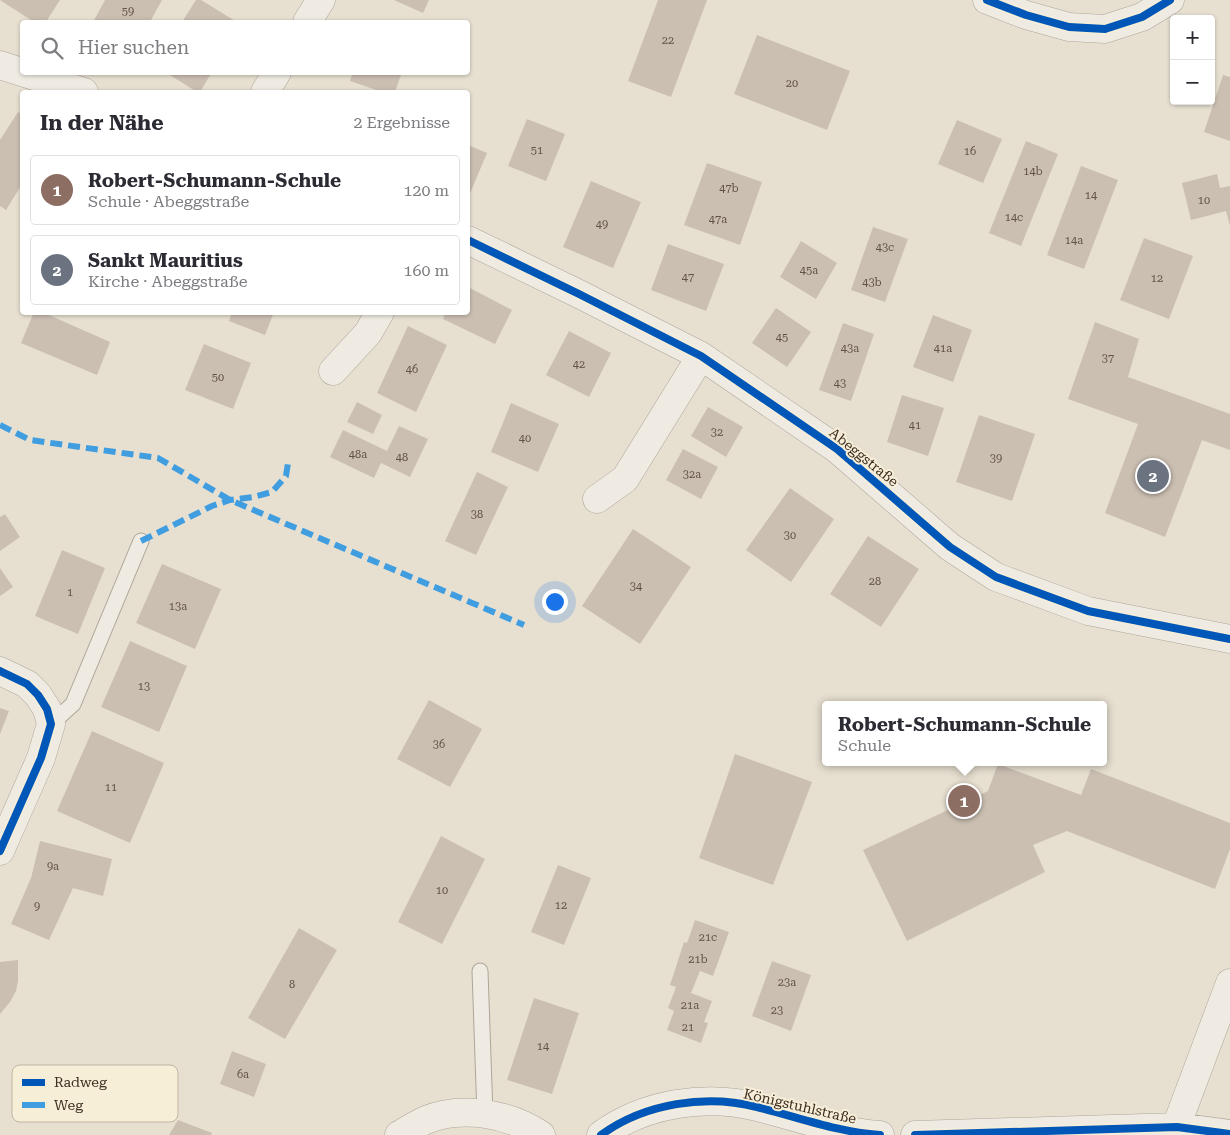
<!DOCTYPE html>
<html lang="de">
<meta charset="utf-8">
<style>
:root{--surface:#fff;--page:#f7f7f7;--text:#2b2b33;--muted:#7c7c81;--line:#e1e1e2;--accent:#786c5e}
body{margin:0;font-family:"Roboto Serif",serif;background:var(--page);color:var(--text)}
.controls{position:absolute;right:15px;top:15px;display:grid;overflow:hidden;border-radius:5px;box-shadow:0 1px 4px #0004}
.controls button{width:45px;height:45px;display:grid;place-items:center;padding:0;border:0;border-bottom:1px solid var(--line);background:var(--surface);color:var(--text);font:25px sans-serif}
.you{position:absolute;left:554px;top:601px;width:18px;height:18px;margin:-12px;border:4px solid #fff;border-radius:50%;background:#1a73e8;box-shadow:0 0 0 8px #1a73e833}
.badge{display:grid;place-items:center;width:32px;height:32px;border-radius:50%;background:var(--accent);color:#fff;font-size:16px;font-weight:700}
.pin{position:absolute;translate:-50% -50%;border:2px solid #fff;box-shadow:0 1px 5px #0006}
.popup{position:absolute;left:822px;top:701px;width:285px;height:65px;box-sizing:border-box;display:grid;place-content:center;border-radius:5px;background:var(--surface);filter:drop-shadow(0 1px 4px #0005);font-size:16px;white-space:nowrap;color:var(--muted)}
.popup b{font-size:19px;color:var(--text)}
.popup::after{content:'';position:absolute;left:50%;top:100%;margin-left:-10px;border:10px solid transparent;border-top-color:var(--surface)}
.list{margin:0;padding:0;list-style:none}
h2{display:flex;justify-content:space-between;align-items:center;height:65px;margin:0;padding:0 20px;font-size:21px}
h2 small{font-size:16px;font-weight:400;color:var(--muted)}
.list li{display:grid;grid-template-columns:32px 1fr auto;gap:15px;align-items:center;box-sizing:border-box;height:70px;margin:0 10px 10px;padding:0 10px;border:1px solid var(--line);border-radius:5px}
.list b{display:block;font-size:19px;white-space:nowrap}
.list p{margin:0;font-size:16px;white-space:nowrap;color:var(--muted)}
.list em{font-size:16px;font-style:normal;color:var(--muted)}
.icon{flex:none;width:28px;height:28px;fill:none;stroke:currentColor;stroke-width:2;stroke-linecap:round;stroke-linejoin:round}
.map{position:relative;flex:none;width:1230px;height:1135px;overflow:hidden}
.search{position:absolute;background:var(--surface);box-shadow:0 1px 4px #0004;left:20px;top:20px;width:450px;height:55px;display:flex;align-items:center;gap:12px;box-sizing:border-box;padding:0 18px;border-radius:5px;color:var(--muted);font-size:19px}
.panel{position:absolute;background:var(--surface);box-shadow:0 1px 4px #0004;left:20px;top:90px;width:450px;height:225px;border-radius:5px}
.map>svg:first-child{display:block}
.building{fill:#cbbfb2}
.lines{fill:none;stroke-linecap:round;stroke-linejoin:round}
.lane-casing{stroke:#ada599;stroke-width:17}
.street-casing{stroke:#ada599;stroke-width:29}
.lane{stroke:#efebe3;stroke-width:15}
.street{stroke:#efebe3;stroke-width:28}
.quiet{stroke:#3f9de0;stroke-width:6;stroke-dasharray:12 6;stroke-linecap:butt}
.cycleway-casing{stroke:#f7eed8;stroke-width:11}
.cycleway{stroke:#0057b8;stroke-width:8}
.labels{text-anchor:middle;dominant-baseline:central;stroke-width:4;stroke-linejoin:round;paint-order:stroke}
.number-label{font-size:11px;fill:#605244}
.street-label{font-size:14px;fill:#3d2e20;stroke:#f7eed8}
.key{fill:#f7eed8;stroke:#bfb4a1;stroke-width:1}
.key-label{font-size:14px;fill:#3d2e20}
</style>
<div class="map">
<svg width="1230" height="1135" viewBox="0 0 1230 1135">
<rect width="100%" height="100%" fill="#e7e0d1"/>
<!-- building -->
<path class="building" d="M0 0H60L46 22H34Z
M105 0H162L150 22H93Z
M196 0H201L237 22H182Z
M394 0H429L423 13Z
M658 0H707L671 97 628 81Z
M757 35 850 71 827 130 734 94Z
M165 72H212L200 92H197Z
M353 72H402L395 92H382L350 81Z
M1223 75 1230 77V141L1204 132Z
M18 112 22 115V184L6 210 0 206V140Z
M527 119 565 134 546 181 508 166Z
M957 120 1002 139 983 183 938 164Z
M1026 141 1058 154 1021 246 989 233Z
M468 145 487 153 468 198Z
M707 163 762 182 740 245 684 225Z
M1081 166 1118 180 1084 269 1047 255Z
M1217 174 1220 188 1230 186V226L1226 211 1191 220 1182 183Z
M591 181 641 202 613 268 563 247Z
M873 227 908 239 885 302 851 290Z
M1144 238 1193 256 1169 319 1120 300Z
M801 241 837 263 816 299 780 277Z
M668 244 724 264 706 311 651 290Z
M468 287 512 310 495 344 443 319 446 312H468Z
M776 308 811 332 787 367 752 343Z
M34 312H42L110 342 97 375 21 343Z
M232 312H274L265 335 229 321Z
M933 315 972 330 953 382 913 367Z
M1095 322 1139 339 1128 377 1230 414V450L1202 440 1165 537 1105 513 1138 424 1068 399Z
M843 323 874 334 851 401 819 390Z
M408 326 447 345 416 412 377 393Z
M569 331 611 353 589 397 546 375Z
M204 344 251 363 233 409 185 390Z
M902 395 944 408 928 456 887 442Z
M357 402 382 415 373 434 347 422Z
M511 403 559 424 538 472 491 452Z
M708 407 743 427 726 457 691 436Z
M979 415 1035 434 1012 501 956 482Z
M399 426 428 439 410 477 381 463 374 478 330 457 343 430 387 451Z
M683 449 718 467 701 499 666 480Z
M477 472 508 487 476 555 445 541Z
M790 488 834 519 791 582 746 550Z
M5 514 20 537 0 551V517Z
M633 529 691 567 640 644 582 606Z
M868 536 919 569 881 627 830 594Z
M62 550 105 568 78 634 35 616Z
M162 564 221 589 195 649 136 623Z
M0 568 13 587 0 596Z
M130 641 187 666 159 732 101 707Z
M429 700 482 729 450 787 397 759Z
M0 708 9 711 0 734Z
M92 731 164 763 130 843 57 811Z
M735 754 812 782 773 885 699 858Z
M998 764 1081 795 1091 769 1230 823V849L1215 889 1067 831 1033 845 1045 872 907 941 863 850 988 791Z
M441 836 485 859 442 944 398 922Z
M40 841 112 859 103 896 73 888 49 940 11 924 31 878Z
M558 865 591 878 564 945 531 932Z
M695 920 729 932 713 976 700 971 691 993 712 1001 704 1022 708 1023 701 1043 667 1030 674 1011 668 1008 676 987 670 985 684 942 687 943Z
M299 928 337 950 285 1039 248 1018Z
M18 960V981L16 991 10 1002 0 1014V962Z
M772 961 811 975 791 1031 752 1016Z
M534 998 579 1013 552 1094 507 1080Z
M232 1051 266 1064 254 1097 220 1084Z
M178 1120 212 1133 211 1135H169Z"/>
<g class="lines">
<!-- lane casing -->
<g class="lane-casing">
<path id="lane" d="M51 724 73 704 141 541
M480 971 485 1115"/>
</g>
<!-- street casing -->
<g class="street-casing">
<path id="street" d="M987 0 1026 15 1069 27 1105 29 1142 17 1170 0
M307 22 321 0
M0 65 84 92
M265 92 277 72
M468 240 579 294 701 356 837 449 950 547 996 577 1088 611 1230 639
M333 371 368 333 380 312
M597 499 625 479 701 356
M0 671 27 684 38 695 47 709 51 724 41 758 0 851
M399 1135C408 1130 417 1124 426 1120 462 1105 510 1114 541 1135
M601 1135C645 1103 706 1094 757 1107 798 1117 837 1132 880 1135
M915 1135 1177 1127 1230 1134
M1173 1135 1230 983"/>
</g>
<!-- lane -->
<use href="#lane" class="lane"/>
<!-- street -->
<use href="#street" class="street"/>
<!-- quiet -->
<path class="quiet" d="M0 425 30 440 158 458 230 500 524 625
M141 541 212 506 230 500 253 497 272 492 286 476 288 463"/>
<!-- cycleway casing -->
<g class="cycleway-casing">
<path id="cycleway" d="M987 0 1026 15 1069 27 1105 29 1142 17 1170 0
M468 240 579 294 701 356 837 449 950 547 996 577 1088 611 1230 639
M0 671 27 684 38 695 47 709 51 724 41 758 0 851
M601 1135C645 1103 706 1094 757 1107 798 1117 837 1132 880 1135
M915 1135 1177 1127 1230 1134"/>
</g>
<!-- cycleway -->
<use href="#cycleway" class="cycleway"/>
</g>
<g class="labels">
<!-- number labels -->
<g class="number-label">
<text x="128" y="11">59</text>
<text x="668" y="40">22</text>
<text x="792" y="83">20</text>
<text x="537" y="150">51</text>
<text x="970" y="151">16</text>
<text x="1033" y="171">14b</text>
<text x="729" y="188">47b</text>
<text x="1091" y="195">14</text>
<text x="1204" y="200">10</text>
<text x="1014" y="217">14c</text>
<text x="718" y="219">47a</text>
<text x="602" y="224">49</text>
<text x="1074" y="240">14a</text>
<text x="885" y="247">43c</text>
<text x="809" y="270">45a</text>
<text x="688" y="277">47</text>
<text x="1157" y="278">12</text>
<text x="872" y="282">43b</text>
<text x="782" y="337">45</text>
<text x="850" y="348">43a</text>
<text x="943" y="348">41a</text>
<text x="1108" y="358">37</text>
<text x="579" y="364">42</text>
<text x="412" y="369">46</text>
<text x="218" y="377">50</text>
<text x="840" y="383">43</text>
<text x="915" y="425">41</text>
<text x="717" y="432">32</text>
<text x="525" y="438">40</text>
<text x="358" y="454">48a</text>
<text x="402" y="457">48</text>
<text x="996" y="458">39</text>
<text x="692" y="474">32a</text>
<text x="477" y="514">38</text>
<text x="790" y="535">30</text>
<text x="875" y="581">28</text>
<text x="636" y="586">34</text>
<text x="70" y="592">1</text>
<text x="178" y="606">13a</text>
<text x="144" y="686">13</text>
<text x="439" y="744">36</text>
<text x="111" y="787">11</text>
<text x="53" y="866">9a</text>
<text x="442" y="890">10</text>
<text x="561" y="905">12</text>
<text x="37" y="906">9</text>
<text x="708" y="937">21c</text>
<text x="698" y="959">21b</text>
<text x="787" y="982">23a</text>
<text x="292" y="984">8</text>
<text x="690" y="1005">21a</text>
<text x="777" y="1010">23</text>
<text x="688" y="1027">21</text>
<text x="543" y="1046">14</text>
<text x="243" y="1074">6a</text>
</g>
<!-- street labels -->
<g class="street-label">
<text transform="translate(864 457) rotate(39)">Abeggstraße</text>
<text transform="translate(800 1106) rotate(13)">Königstuhlstraße</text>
</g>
</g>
<!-- legend -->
<rect x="12" y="1065" width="166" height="57" rx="8" class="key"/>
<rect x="22" y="1079" width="23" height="7" fill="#0057b8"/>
<rect x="22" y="1102" width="23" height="6" fill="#3f9de0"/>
<g class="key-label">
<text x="54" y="1087">Radweg</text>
<text x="54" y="1110">Weg</text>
</g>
</svg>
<div class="controls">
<button>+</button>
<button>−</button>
</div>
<div class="you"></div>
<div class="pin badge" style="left:964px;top:801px;background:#8d6e63">1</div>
<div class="popup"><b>Robert-Schumann-Schule</b>Schule</div>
<div class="pin badge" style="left:1153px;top:476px;background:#6b7280">2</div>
<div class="search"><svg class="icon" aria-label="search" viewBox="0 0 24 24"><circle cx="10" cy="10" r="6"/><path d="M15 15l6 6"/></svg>Hier suchen</div>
<section class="panel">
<h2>In der Nähe<small>2 Ergebnisse</small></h2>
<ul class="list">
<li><span class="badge" style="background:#8d6e63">1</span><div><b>Robert-Schumann-Schule</b><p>Schule · Abeggstraße</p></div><em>120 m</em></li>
<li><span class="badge" style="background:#6b7280">2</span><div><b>Sankt Mauritius</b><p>Kirche · Abeggstraße</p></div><em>160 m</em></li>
</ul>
</section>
</div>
